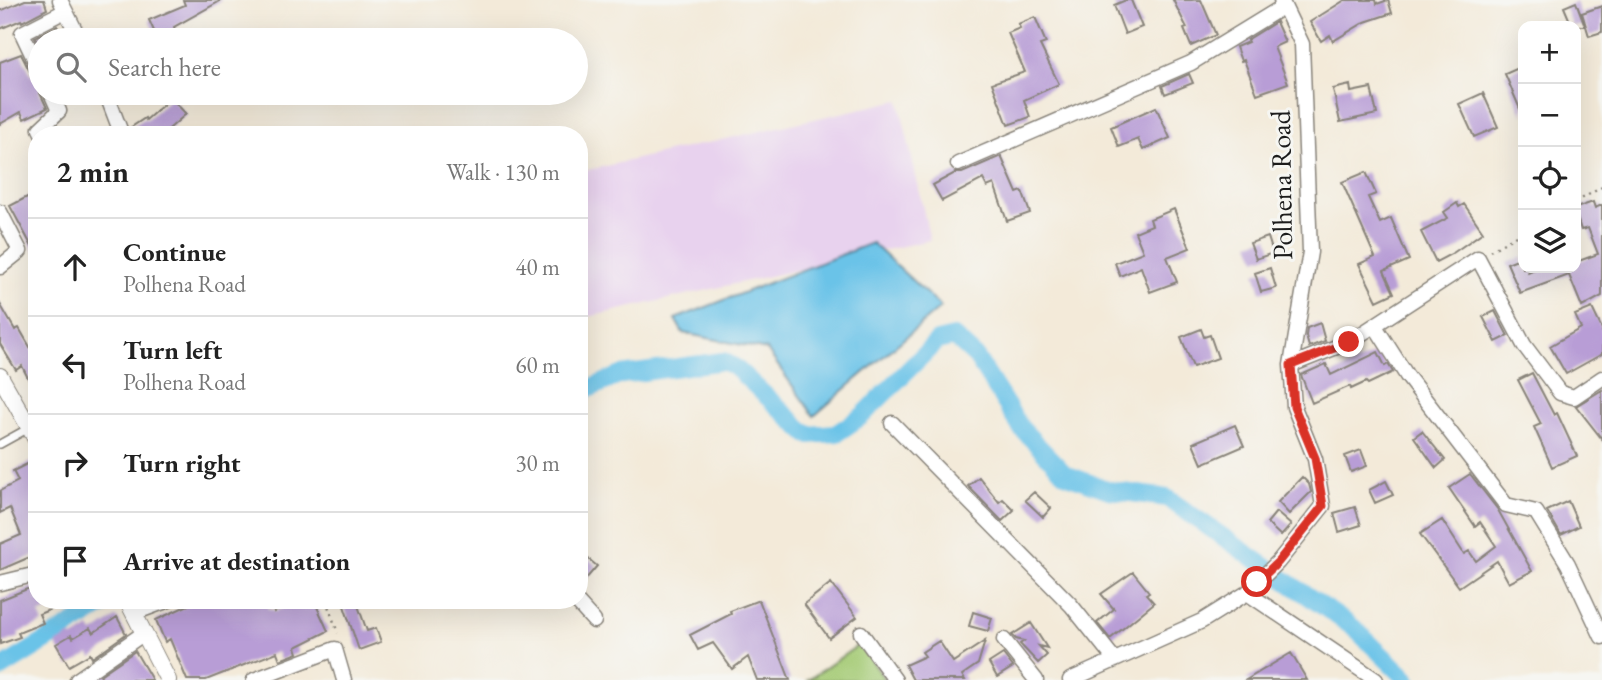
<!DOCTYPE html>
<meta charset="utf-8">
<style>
:root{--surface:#fff;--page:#f6f6f6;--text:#222;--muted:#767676;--line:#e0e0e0}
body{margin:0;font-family:"EB Garamond",serif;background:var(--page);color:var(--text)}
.controls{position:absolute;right:21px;top:21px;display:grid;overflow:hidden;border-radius:14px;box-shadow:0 7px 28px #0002}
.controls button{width:63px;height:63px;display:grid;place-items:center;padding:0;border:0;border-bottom:2px solid var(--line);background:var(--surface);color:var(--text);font:35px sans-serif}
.stop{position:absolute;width:21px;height:21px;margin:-16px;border:5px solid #d93025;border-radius:50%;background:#fff}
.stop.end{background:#d93025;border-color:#fff;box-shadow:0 2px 7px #0008}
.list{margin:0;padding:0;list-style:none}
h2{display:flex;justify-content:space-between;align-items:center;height:91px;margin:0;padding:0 28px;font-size:30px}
h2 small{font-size:23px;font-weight:400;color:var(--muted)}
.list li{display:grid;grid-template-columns:46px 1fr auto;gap:21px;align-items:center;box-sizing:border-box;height:98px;padding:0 28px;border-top:2px solid var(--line)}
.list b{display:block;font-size:26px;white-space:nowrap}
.list p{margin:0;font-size:23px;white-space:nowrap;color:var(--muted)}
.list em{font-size:23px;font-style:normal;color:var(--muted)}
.icon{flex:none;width:38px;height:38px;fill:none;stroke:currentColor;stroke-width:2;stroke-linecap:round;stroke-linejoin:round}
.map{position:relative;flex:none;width:1602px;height:680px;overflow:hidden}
.search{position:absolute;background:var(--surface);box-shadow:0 7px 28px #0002;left:28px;top:28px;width:560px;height:77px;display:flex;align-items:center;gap:18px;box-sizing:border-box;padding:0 24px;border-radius:38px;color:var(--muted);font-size:26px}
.panel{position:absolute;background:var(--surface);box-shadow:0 7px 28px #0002;left:28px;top:126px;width:560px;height:483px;border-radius:28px}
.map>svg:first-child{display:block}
.built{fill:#e8d2ee}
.green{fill:#a5cb76;stroke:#607449;stroke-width:2}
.water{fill:#6ac3e8;stroke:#437082;stroke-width:2}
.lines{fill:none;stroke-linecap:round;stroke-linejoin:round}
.canal{stroke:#6ac3e8;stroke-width:18}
.building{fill:#b89dd6}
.service-casing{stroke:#88837a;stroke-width:10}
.minor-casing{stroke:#88837a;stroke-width:17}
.tertiary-casing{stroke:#88837a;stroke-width:18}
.path{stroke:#88837a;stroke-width:2.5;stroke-dasharray:2 5;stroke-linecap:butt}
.service{stroke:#fff;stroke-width:7}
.minor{stroke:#fff;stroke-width:14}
.tertiary{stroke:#fff;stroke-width:16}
.route{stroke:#d93025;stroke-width:9}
.labels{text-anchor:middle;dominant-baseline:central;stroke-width:6;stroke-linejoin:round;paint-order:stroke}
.street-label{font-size:28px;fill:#1c1c1c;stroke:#f6f6f2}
</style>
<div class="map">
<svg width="1602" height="680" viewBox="0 0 1602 680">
<rect width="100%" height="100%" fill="#f6f6f2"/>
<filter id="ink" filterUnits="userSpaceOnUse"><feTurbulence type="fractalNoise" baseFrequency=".0143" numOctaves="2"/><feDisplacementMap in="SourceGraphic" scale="14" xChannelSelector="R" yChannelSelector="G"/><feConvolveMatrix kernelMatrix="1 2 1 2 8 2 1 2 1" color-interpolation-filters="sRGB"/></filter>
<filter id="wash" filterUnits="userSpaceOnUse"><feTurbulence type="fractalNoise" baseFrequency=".00686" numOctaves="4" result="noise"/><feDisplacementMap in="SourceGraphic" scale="28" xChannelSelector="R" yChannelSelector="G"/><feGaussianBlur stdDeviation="1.57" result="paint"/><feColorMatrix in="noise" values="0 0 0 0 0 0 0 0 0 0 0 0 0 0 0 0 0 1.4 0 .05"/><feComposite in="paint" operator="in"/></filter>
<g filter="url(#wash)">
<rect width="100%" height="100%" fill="#f3ead9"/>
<!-- built -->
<path class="built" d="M899 100 930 240 579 319V172Z"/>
<!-- green -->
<path class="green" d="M860 644 885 680H808Z"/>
<!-- water -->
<path class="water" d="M872 243 941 307 814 416 767 350 683 333 675 319Z"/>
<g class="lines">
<!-- canal -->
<path class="canal" d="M579 393 621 375 723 361 736 368 808 435 837 433 862 416 937 341 954 337 976 357 1021 428 1065 474 1109 490 1167 498 1354 628 1408 680
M0 669 112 600"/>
</g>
<g id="blocks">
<!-- building -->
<path class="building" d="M25 0H44L47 9 22 22 21 20 0 29V11Z
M183 0H222L174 27 179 40H158L149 20 185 5Z
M1126 0H1131L1142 27 1125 34 1114 5Z
M1173 0H1201L1216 35 1191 46 1184 29 1187 28Z
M1345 0H1376L1377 4 1388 0 1392 13 1365 22 1333 41 1330 35 1321 41 1310 22Z
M1576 2 1585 26H1572L1564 7Z
M1602 6V32L1589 36 1582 13Z
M1035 17 1046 43 1040 45 1059 84 1024 100 1030 117 1008 125 992 83 1025 72 1008 33 1020 28 1018 24Z
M1276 22 1285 42 1274 47 1288 83 1257 94 1244 60 1241 61 1236 47 1248 42 1247 40Z
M57 26 64 40H40V49L35 37Z
M21 54 32 76 40 80V93L47 108 24 119 21 112 0 124V62Z
M1523 66V116L1505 74Z
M1189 74 1193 83 1165 94 1162 86Z
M1350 85 1351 92 1371 88 1377 114 1340 122 1333 89Z
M1483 93 1498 127 1474 137 1459 104Z
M171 98 186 114 162 135H131L130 128 145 118 146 120Z
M1156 107 1170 138 1143 150 1138 139 1119 147 1111 127Z
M1001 156 1017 193 1022 191 1030 213 1007 221 994 184 987 187 983 179 942 201 933 185 955 173H962Z
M1366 172 1376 194 1368 197 1380 223 1391 218 1409 260 1384 271 1394 293 1377 301 1359 264 1375 257 1342 182Z
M37 192V256L10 206Z
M1593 202 1595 208 1602 205V296L1582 307 1569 275 1520 293 1507 263 1522 257 1523 268H1526L1528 272 1537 268H1576V262L1598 254 1588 228 1581 230 1576 214V208Z
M1457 203 1459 207 1464 204 1483 232 1453 253 1436 262 1421 232 1448 218 1444 212Z
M1174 209 1190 248 1167 257 1177 282 1150 292 1141 267 1120 276 1115 263 1143 252 1135 232 1152 225 1150 219Z
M1268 237 1273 253 1256 259 1250 243Z
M1270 268 1276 288 1261 292 1255 273Z
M0 304 15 330 19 328 37 359V396L22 366 16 370 0 344Z
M1592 308 1602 329V354L1566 374 1550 346 1581 328 1575 315Z
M1495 311 1508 336 1496 342 1483 317Z
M1320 323 1325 341 1309 347 1306 336 1307 328Z
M1201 329 1204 337 1210 335 1218 358 1193 367 1181 337Z
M1378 352 1385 366 1388 364 1393 372 1368 384 1366 382 1351 389 1350 386 1312 403 1301 375 1326 364 1331 375Z
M1532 373 1554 415 1557 413 1577 456 1552 467 1534 427 1541 424 1518 380Z
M1602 390V439L1576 406Z
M1235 425 1244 446 1202 464 1193 443Z
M1422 431 1445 460 1436 468 1414 437Z
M1361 450 1367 466 1351 472 1345 456Z
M37 459V554L0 570V544L21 535 10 508 0 513V491L18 481 13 471Z
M1470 474 1498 510 1532 571 1509 583 1497 561 1459 587 1420 534 1442 520 1464 554 1469 551 1476 561 1496 546 1480 522 1475 526 1449 488Z
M979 477 999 502 1003 499 1014 510 1002 521 968 486Z
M1302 477 1309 484 1311 492 1289 514 1278 502Z
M1386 481 1393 495 1375 503 1369 490Z
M1034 492 1051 508 1043 517 1025 500Z
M1568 501 1579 526 1561 535 1547 511Z
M1355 507 1361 525 1339 532 1334 513Z
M1276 512 1291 525 1281 536 1267 523Z
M579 551 597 566 579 587Z
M1133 572 1149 592 1146 594 1154 603 1110 639 1097 623 1114 609 1101 594Z
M831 583 857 617 829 638 804 604Z
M37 585V600L71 601 39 614 43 623 18 633 20 637 0 644V600Z
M199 600H265L269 610 273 609 274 612 300 600H314L328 631 296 647 298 653 280 660 277 652 206 680H187L170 639 165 642 156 620Z
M342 600H356L367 631 376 628 381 642 359 650Z
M759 600 790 680H757L748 657 732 669 713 643 698 650 690 635 731 614 730 611Z
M973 612 992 618 988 631 969 626Z
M117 617 126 634 92 658 90 654 69 666 56 644 71 635 73 638 90 628 93 633Z
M1031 623 1047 648 1039 646 1047 655 1038 663 1020 644 1024 641 1016 639 1012 635Z
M939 641 953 662 985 641 978 664 962 675 965 680H913L905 665 925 656 922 652Z
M135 651 152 680H102L100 675Z
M1291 653 1307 680H1246Z
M1003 654 1013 667 997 677 989 663Z"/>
</g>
</g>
<g filter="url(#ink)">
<use href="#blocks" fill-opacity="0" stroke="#88837a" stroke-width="2"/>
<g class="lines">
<!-- service casing -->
<g class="service-casing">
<path id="service" d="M0 444 29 428"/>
</g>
<!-- minor casing -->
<g class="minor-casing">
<path id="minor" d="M60 0 80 40
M40 71 22 33 65 11
M106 93 122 135
M43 135 40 129 59 111 51 93
M958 164 1191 63 1284 6
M0 212 20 251 0 267
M1375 326 1407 376 1506 505 1536 512 1568 564 1602 637
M1291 365 1349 342 1478 258 1524 345 1560 393 1574 397 1602 378
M892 423 1071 605 1115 660
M0 583 37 574
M1247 593 1376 680
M575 600 594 621
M134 613 169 600
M861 633 895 680
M1004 640 1036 680
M77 680 144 633
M254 680 335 649 344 680
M1070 680 1202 621 1247 593 1278 562 1323 506 1315 459 1294 407 1291 365 1310 252 1302 44 1281 0"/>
</g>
<!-- tertiary casing -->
<g class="tertiary-casing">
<path id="tertiary" d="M0 376 37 441
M127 600 168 680"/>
</g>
<!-- path -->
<path class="path" d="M1576 202 1602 187
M1490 251 1523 232
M326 600 338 633"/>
<!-- service -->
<use href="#service" class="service"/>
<!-- minor -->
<use href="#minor" class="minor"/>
<!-- tertiary -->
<use href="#tertiary" class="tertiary"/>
</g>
</g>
<g class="lines" filter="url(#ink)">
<!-- route -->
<path class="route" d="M1257 582 1278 562 1323 506 1315 458 1294 407 1291 365 1349 342"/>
</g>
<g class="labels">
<!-- street labels -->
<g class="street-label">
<text transform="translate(1281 185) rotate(-91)">Polhena Road</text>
</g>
</g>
</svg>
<div class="controls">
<button>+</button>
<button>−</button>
<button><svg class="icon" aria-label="locate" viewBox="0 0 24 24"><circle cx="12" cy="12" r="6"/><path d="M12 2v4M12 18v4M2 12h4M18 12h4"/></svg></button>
<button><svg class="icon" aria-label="layers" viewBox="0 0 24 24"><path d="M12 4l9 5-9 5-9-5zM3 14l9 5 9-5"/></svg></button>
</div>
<div class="stop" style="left:1257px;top:582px"></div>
<div class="stop end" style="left:1349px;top:342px"></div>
<div class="search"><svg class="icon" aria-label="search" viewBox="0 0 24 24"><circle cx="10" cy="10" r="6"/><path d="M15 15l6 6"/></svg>Search here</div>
<section class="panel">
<h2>2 min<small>Walk · 130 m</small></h2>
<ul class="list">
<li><svg class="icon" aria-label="ahead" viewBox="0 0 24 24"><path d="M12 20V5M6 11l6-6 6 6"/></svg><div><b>Continue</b><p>Polhena Road</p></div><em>40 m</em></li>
<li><svg class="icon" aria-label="left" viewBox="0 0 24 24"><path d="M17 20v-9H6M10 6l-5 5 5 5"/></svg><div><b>Turn left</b><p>Polhena Road</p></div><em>60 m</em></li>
<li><svg class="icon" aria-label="right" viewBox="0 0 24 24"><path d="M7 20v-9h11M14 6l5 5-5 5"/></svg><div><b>Turn right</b></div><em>30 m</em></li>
<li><svg class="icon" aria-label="arrive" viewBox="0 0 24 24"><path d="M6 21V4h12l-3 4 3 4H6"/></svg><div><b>Arrive at destination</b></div></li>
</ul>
</section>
</div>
